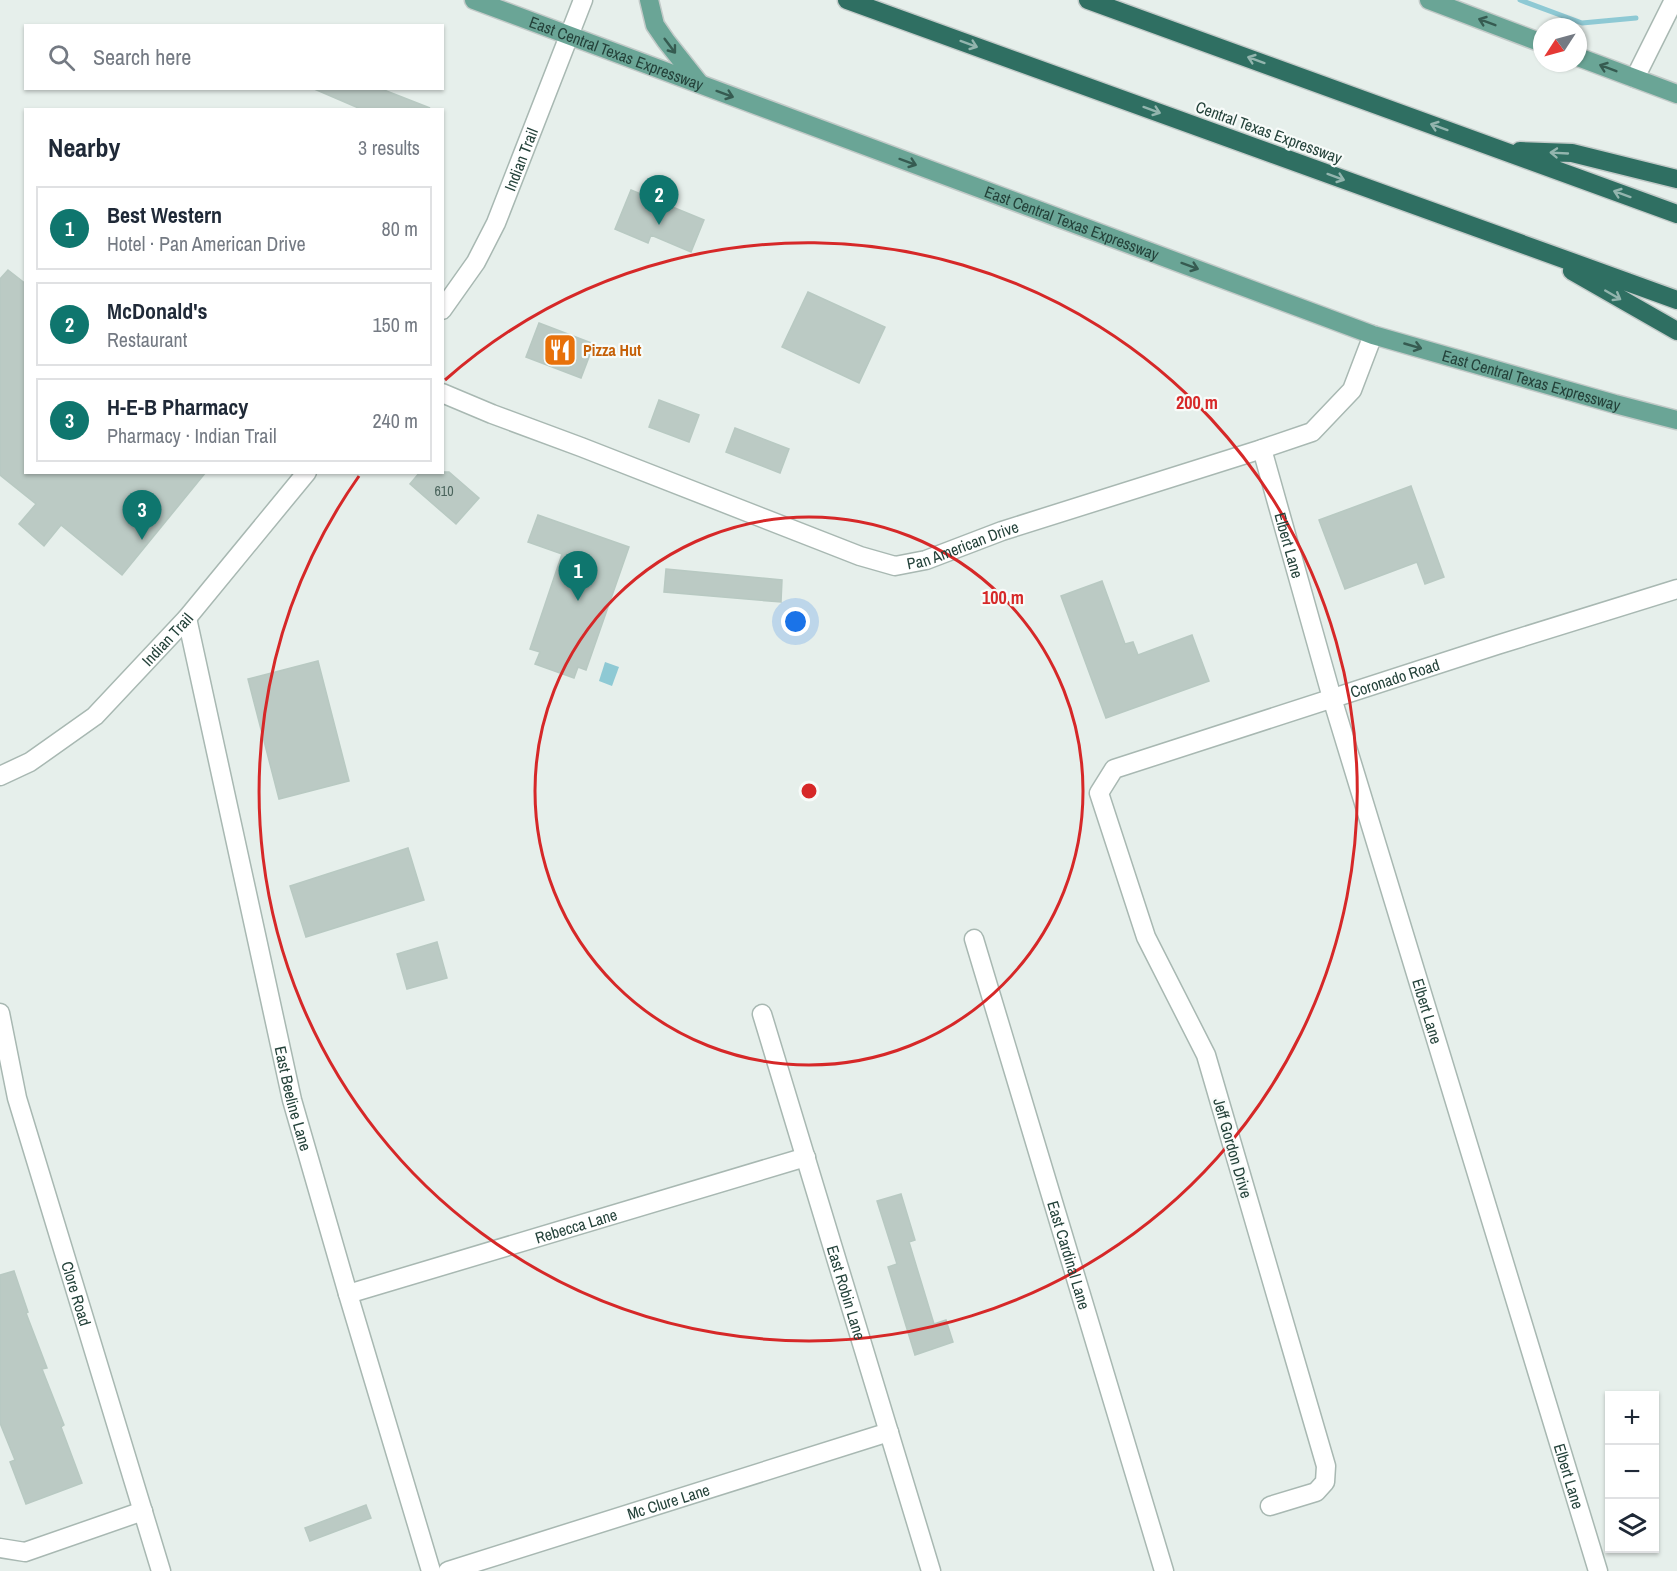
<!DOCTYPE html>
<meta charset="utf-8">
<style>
:root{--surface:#fff;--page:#f6f6f7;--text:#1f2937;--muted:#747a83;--line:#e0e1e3;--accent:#0f766e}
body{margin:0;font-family:"Archivo Narrow",sans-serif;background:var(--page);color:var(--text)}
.controls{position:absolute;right:18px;bottom:18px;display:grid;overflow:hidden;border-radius:0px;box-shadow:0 2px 4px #0004}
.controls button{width:54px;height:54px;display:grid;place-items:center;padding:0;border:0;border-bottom:2px solid var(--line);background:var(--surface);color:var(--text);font:30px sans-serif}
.compass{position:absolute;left:1533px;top:18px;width:54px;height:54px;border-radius:50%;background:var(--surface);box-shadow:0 2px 4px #0004;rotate:234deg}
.you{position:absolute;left:796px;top:622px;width:21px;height:21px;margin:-15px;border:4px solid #fff;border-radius:50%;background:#1a73e8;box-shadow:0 0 0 9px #1a73e833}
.badge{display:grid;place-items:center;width:39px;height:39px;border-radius:50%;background:var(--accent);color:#fff;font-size:20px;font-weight:700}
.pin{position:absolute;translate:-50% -50px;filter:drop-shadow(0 2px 3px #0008)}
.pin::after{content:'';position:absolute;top:32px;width:21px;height:18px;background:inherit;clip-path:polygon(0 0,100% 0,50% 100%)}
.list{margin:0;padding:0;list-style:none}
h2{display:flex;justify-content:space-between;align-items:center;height:78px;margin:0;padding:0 24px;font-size:26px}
h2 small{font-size:20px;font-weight:400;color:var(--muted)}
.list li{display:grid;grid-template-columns:39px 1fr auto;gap:18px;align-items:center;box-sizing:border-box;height:84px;margin:0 12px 12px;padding:0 12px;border:2px solid var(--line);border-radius:0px}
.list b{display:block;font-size:22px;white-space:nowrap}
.list p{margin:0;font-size:20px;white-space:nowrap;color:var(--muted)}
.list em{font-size:20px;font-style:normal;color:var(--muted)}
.icon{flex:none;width:33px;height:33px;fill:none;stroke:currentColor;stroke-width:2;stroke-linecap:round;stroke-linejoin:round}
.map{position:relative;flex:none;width:1677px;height:1571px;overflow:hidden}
.search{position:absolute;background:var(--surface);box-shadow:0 2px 4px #0004;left:24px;top:24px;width:420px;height:66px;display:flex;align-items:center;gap:15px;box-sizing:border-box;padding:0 21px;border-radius:0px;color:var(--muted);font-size:22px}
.panel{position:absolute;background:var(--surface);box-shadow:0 2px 4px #0004;left:24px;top:108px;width:420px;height:366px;border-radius:0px}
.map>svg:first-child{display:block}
.water{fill:#8ec9d4}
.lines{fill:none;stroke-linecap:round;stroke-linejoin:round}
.stream{stroke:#8ec9d4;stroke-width:5}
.building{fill:#bbcac4;stroke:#b8c9c2;stroke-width:1.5}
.minor-casing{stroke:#a8b8b2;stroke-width:21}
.major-casing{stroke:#c2cac8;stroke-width:21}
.highway-casing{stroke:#c2cac8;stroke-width:21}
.minor{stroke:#fff;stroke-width:18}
.major{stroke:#6aa596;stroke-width:18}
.highway{stroke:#2f6f62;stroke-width:18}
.oneway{stroke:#365b51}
.oneway2{stroke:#93b5ae}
.ring{fill:none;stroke:#d62828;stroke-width:3}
.labels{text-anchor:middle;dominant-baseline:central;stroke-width:4.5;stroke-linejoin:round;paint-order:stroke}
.number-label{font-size:14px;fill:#4a645c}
.street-label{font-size:16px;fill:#24423a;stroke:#f7fbf9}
.food-label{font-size:16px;font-weight:bold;fill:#c56008;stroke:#f7fbf9;text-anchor:start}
.centre{fill:#d62828;stroke:#f7fbf9;stroke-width:3}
.ring-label{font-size:18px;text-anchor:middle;font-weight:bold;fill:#d62828;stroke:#f7fbf9;stroke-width:4.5;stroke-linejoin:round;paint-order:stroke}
</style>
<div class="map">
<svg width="1677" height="1571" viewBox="0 0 1677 1571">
<rect width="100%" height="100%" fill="#e6efeb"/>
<!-- water -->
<path class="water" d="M605 662 619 667 612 686 599 681Z"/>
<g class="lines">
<!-- stream -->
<path class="stream" d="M1520 0 1582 23 1636 18"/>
</g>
<!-- building -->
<path class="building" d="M312 88H379L430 108 363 110Z
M631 190 704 220 691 252 651 235 648 243 615 229Z
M8 270 26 284V472H206L122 575 61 525 44 546 19 524 36 504 0 475V279Z
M808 292 885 327 859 383 782 347Z
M539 323 594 344 581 378 526 357Z
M659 400 699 415 689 442 649 427Z
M735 428 789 449 780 473 726 452Z
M420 472H449L479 498 456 524 410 484Z
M1411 486 1444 577 1425 584 1417 562 1345 589 1319 520Z
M538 515 629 547 586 670 578 667 574 678 535 664 540 652 530 649 562 554 528 542Z
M666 569 782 580 781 602 664 592Z
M1102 581 1125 644 1133 642 1138 655 1192 635 1209 681 1106 718 1061 596Z
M318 661 349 781 279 799 248 679Z
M408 848 424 900 306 937 290 886Z
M437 942 447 978 407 989 397 954Z
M901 1194 915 1240 909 1242 934 1324 946 1320 953 1342 915 1355 888 1267 897 1264 877 1201Z
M14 1271 28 1312 26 1313 47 1368 42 1369 64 1425 61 1427 82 1483 26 1504 10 1462 15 1460 0 1423V1275Z
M366 1505 371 1518 310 1541 305 1528Z"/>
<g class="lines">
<!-- minor casing -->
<g class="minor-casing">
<g id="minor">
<path d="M1635 78 1674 0"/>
<path id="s1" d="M442 310 476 262 496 223 583 0"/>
<path id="s2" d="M442 393 492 414 581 447 860 556 895 566 926 560 1002 531 1262 449 1312 432 1352 390 1373 335"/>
<path id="s3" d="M1262 449 1332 698 1598 1571"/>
<path id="s4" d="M187 618 292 1100 348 1294 431 1571"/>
<path id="s5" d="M0 776 30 762 95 716 187 618 307 472"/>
<path id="s6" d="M974 939 1164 1571"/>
<path id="s7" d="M0 1013 17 1098 161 1571"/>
<path id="s8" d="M762 1014 931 1571"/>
<path id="s9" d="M348 1294 806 1157"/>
<path id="s10" d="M1270 1506 1316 1492 1325 1482 1326 1466 1206 1055 1146 937 1099 793 1114 769 1497 645 1677 589"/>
<path d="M0 1548 25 1552 143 1511"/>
<path id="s11" d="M448 1571 889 1432"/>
</g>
</g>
<!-- major casing -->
<g class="major-casing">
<g id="major">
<path id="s12" d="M474 0 1373 335 1615 404 1677 420"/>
<path d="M649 0 655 25 666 41 700 84"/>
<path d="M1429 0 1542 43"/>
<path d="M1578 57 1677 94"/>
</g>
</g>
<!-- highway casing -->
<g class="highway-casing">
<path id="highway" d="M847 0 1677 300
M1088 0 1677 214
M1520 151 1572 153 1677 179
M1572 271 1677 331"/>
</g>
<!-- minor -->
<use href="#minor" class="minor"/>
<!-- major -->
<use href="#major" class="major"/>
<!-- highway -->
<use href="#highway" class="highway"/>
</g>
<!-- one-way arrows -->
<defs><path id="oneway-shaft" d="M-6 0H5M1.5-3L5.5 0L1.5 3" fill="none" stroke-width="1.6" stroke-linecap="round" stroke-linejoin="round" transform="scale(1.5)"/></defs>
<g class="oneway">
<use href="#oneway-shaft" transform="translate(1487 22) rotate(-159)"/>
<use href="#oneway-shaft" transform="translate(670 46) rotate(53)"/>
<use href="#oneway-shaft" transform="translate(1608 68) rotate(-159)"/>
<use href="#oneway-shaft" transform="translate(725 94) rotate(20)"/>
<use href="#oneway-shaft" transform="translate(908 162) rotate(20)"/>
<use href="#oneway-shaft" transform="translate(1190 266) rotate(20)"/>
<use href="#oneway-shaft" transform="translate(1413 346) rotate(16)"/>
</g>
<g class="oneway2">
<use href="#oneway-shaft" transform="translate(969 44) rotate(20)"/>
<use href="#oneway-shaft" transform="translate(1256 60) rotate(-160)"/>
<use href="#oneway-shaft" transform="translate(1152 110) rotate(20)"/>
<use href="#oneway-shaft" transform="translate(1439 127) rotate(-160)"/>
<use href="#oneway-shaft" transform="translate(1559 153) rotate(-177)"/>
<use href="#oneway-shaft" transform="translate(1336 177) rotate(20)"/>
<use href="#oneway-shaft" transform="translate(1622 194) rotate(-160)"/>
<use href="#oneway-shaft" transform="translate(1613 295) rotate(30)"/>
</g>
<!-- distance rings -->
<g class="ring">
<circle cx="809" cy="791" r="274"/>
<path d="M445 380A549 549 0 1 1 359 476"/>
</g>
<!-- icons -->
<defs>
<g id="restaurant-square" transform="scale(1.725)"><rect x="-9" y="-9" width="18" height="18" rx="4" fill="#e8710a" stroke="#f7fbf9"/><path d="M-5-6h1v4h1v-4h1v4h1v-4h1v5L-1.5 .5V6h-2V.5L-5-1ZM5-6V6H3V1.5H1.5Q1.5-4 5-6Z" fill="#fff"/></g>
</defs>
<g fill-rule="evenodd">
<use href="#restaurant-square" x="560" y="350"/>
</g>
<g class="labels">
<!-- number labels -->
<g class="number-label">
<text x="444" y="491">610</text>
</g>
<!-- street labels -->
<g class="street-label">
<text stroke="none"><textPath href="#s12" startOffset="152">East Central Texas Expressway</textPath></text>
<text transform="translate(1269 132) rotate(20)">Central Texas Expressway</text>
<text stroke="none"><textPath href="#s1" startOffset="171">Indian Trail</textPath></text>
<text stroke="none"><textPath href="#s12" startOffset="638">East Central Texas Expressway</textPath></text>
<text stroke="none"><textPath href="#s12" startOffset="1124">East Central Texas Expressway</textPath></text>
<text stroke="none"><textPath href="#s2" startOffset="556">Pan American Drive</textPath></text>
<text stroke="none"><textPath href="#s3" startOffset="100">Elbert Lane</textPath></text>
<text stroke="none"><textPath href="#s5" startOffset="218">Indian Trail</textPath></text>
<text stroke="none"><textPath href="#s10" startOffset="1113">Coronado Road</textPath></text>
<text stroke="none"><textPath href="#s3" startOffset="586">Elbert Lane</textPath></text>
<text stroke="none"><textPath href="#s4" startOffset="492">East Beeline Lane</textPath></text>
<text transform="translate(1233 1148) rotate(74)">Jeff Gordon Drive</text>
<text stroke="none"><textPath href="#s9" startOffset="238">Rebecca Lane</textPath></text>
<text stroke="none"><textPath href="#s6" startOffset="330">East Cardinal Lane</textPath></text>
<text stroke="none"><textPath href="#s8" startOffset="291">East Robin Lane</textPath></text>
<text stroke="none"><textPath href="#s7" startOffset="291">Clore Road</textPath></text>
<text stroke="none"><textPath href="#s3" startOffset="1072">Elbert Lane</textPath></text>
<text stroke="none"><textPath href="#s11" startOffset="231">Mc Clure Lane</textPath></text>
</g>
<!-- food labels -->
<g class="food-label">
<text x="583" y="350">Pizza Hut</text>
</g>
</g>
<circle cx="809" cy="791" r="9" class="centre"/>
<g class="ring-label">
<text x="1197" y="409">200 m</text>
<text x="1003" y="604">100 m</text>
</g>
</svg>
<div class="controls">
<button>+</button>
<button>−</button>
<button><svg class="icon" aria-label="layers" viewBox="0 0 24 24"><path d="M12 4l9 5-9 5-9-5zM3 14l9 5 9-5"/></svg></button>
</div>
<svg class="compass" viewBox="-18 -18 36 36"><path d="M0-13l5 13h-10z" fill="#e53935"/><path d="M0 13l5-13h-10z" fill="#747a83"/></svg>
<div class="you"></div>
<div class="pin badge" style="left:578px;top:601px">1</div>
<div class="pin badge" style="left:659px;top:225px">2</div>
<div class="pin badge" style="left:142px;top:540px">3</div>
<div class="search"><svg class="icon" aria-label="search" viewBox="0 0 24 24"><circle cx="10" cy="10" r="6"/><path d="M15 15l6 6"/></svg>Search here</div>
<section class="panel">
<h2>Nearby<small>3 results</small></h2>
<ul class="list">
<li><span class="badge">1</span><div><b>Best Western</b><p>Hotel · Pan American Drive</p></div><em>80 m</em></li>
<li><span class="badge">2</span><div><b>McDonald's</b><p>Restaurant</p></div><em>150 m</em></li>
<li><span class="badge">3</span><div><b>H-E-B Pharmacy</b><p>Pharmacy · Indian Trail</p></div><em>240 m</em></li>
</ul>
</section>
</div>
